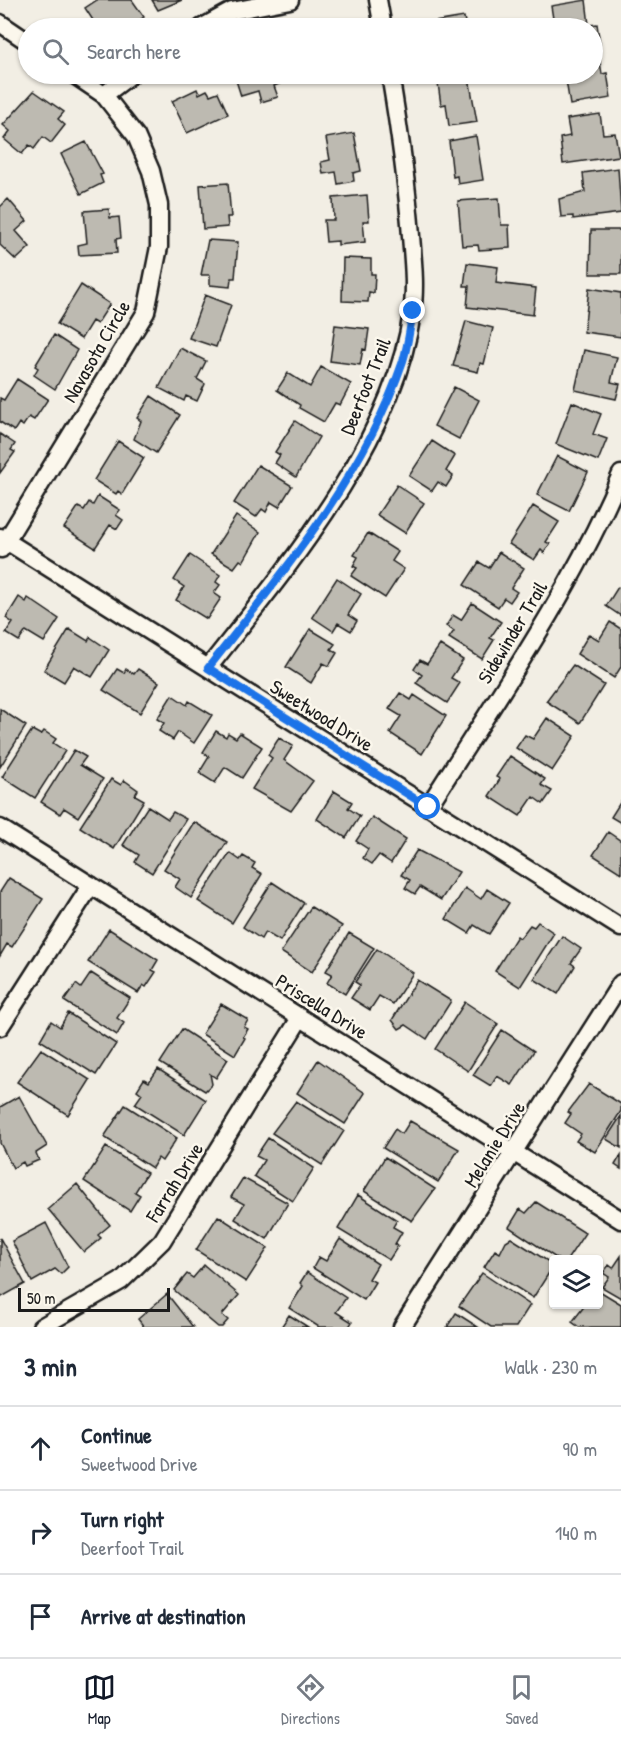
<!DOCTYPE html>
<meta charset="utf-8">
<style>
:root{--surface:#fff;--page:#f6f6f7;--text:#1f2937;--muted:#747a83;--line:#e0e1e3;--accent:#111827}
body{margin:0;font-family:"Patrick Hand",sans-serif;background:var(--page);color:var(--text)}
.controls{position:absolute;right:18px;bottom:18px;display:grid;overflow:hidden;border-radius:6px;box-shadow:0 2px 4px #0004}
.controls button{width:54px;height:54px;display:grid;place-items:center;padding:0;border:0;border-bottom:2px solid var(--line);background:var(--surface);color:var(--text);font:30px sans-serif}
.scale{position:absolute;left:18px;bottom:15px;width:152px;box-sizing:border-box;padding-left:6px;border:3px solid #1c1c1c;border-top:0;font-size:16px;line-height:21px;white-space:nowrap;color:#1c1c1c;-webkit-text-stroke:4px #fbf7ec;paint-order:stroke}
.stop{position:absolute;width:18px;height:18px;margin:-14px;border:4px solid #1a73e8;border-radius:50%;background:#fff}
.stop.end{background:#1a73e8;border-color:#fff;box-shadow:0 2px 6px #0008}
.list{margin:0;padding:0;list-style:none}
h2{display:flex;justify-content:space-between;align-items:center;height:78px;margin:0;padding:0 24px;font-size:26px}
h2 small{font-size:20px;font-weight:400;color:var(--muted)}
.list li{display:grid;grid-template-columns:39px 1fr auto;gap:18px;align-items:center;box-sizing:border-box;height:84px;padding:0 24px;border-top:2px solid var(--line)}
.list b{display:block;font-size:22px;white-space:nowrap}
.list p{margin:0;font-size:20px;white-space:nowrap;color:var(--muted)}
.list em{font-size:20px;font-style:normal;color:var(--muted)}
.icon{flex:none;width:33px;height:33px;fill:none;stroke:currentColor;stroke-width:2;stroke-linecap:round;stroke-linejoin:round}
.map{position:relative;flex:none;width:621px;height:1327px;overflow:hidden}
.search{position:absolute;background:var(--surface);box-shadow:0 2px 4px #0004;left:18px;right:18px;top:18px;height:66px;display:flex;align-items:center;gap:15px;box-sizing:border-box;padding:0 21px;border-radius:33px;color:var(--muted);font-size:22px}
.sheet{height:330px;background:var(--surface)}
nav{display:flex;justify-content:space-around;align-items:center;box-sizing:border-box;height:84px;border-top:2px solid var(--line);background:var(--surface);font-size:16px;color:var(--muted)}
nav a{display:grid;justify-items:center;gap:3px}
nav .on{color:var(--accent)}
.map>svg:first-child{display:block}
.building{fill:#bdbab1;stroke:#1c1c1c;stroke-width:1.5}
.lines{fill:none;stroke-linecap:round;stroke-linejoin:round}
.minor-casing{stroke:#1c1c1c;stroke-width:21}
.minor{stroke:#fbf7ec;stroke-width:16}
.route{stroke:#1a73e8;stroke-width:8}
.labels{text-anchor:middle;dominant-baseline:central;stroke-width:5;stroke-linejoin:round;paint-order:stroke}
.street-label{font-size:20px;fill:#1c1c1c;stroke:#fbf7ec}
</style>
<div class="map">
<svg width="621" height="1327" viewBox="0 0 621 1327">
<rect width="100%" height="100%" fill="#f2eee4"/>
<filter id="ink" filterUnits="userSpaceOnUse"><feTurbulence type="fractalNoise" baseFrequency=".0167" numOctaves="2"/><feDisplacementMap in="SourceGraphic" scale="12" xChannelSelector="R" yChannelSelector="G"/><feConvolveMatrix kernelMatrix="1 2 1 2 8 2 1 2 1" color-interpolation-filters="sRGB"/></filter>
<g filter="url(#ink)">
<!-- building -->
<path class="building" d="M97 0H132L144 17 128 28H98L85 8Z
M152 0H182L158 10Z
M586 0 589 25 597 24 600 44 592 45V28H545L544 26 554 25 551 6Z
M464 17 466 28H429V23Z
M599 56 602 74 607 73 611 98 570 105 565 74H592V57Z
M234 74H282L284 82 274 86 278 97 261 102 258 91 241 96Z
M302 74H346L347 75 303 81Z
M469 78 477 122 449 126 446 104 441 105 438 83Z
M197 89 199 94 207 90 210 95 218 92 228 114 187 133 172 101Z
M34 91 64 112 58 119 65 125 51 143 43 137 34 149 29 145 22 154 4 139 10 131 3 125Z
M600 114 603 134 615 133 619 156 563 164 560 138 570 136 567 119Z
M354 133 361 171 353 173 354 181 338 184 336 172 323 174 321 162 330 160 326 138Z
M476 136 483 180 458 184 457 176 453 177 449 141Z
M86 142 103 174 100 175 103 183 81 194 61 154Z
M618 168 621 213 573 219V216L561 217 559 199 585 192 583 173Z
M228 183 231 217H227L228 227 203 229 200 185Z
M367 195 369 221H363L365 242 338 245V241L326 242 324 220H334L333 198Z
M499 198 501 225H509L510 248 479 250 478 245 462 246 458 201Z
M8 199 27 221 16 231 30 247 16 260 0 245V207Z
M109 209 110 218 119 217 121 238 116 239 117 253 79 255 78 245 87 243 84 211Z
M591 230H621V274H590Z
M208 240 238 242 235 278H231L230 287 210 285V275H201Z
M343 258 371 259V274H375L374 293 369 292 368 302 342 301Z
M467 263 498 267 496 283 536 288 533 315 467 307 469 286H464Z
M81 285 110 304 97 324 92 321 81 339 57 324Z
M589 288 621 293V337L584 332Z
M205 295 231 305 216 347 189 338Z
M466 321 493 328 484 364 480 363 478 372 453 366Z
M335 325 369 329 366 350 363 349 360 365 330 361Z
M54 335 77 350 55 389 34 375 38 368 35 366Z
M180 348 206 361 197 379 205 384 197 401 186 396 184 401 159 388Z
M584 350 617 357 611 382 620 384 616 399 575 390Z
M321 367 351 384 340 405 335 403 324 422 299 408 300 405 277 390 288 373 310 387Z
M17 379 48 399 34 420 29 417 23 426 19 423 14 431 0 422V398L4 400Z
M454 387 479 400 459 439 434 426Z
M151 396 180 415 156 453 134 439 141 421 137 418Z
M572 402 601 414 593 434 607 439 598 461 556 444Z
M295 421 319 437 296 477 275 463 280 455 275 452Z
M0 434 15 444 11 450 15 452 0 473Z
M118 441 144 458 122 494 118 491 116 494 94 480Z
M432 441 455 456 446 471 453 476 446 487 438 482 432 491 409 476Z
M557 456 588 472 569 511 537 495Z
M258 465 292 486 279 507 271 502 266 512 262 509 256 517 234 503Z
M397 485 424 503 405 533 377 515Z
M98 496 120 510 116 515 123 520 117 529 110 525 95 548 64 528 78 507 84 510 89 502 93 505Z
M533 506 559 522 546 542 550 544 544 553 541 550 534 560 509 544Z
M236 516 260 532 243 562 240 560 234 568 211 554Z
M368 533 398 552 392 561 404 569 385 598 351 576 357 568 353 566 358 557 354 555Z
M499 552 524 568 511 588 517 592 510 602 504 598 498 607 464 585 479 562 489 568Z
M190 555 220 575 216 582 220 585 214 593 221 598 207 619 176 600 184 587 174 580Z
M337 578 361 594 348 615 357 621 351 631 338 623 333 631 312 617Z
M618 587 621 589V616L606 606Z
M19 597 26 602 28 598 59 619 44 642 26 631 19 641 6 633 13 623 6 618Z
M472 603 501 622 490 638 494 640 482 659 449 638 454 631 446 626 453 615 461 620Z
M610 622 621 629V667L614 678 577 654 589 634 599 640Z
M69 629 88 641 90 637 109 650 92 677 74 666 64 682 44 670Z
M310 629 335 644 331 649 337 653 329 666 323 663 311 683 286 667Z
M440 645 463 660 451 678 460 683 447 703 416 683 422 675 414 669 420 660 427 664Z
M573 665 604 685 580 723 546 701Z
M117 669 124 673 126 669 134 674 138 669 159 682 140 713 103 690Z
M400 693 411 700 414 695 446 716 422 754 390 733 401 716 389 709Z
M172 695 187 705 189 701 212 715 194 743 178 732 173 740 159 731 164 723 157 719Z
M0 709 26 726 0 767Z
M547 718 575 736 552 771 516 748 525 735 533 739Z
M32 730 41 735 44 731 56 739 53 743 65 751 35 798 2 777Z
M216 731 226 737 228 733 236 738 240 733 262 747 242 778 225 767 215 783 199 773 209 757 203 752Z
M279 738 293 746 284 760 313 781 291 811 252 789 272 758 268 755Z
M74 750 86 757 80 765 103 779 78 817 64 808 60 814 41 802Z
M510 756 545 779 541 785 552 791 543 804 533 797 520 816 489 796 500 779 496 777Z
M111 779 121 785 124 780 138 790 135 795 144 800 114 849 80 827Z
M334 791 352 802 348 808 360 816 346 838 317 819Z
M621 801V823L611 817Z
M148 806 168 819 173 812 186 819 152 873 135 862 139 855 123 845Z
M372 817 406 839 391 863 379 855 372 864 363 858 368 849 356 841Z
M194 822 227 842 191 898 175 887 180 879 164 869Z
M608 832 621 841V873L593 855Z
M417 850 459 872 441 900 420 887 415 894 405 888 410 880 401 875Z
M230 853 240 860 243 856 255 863 252 868 262 874 232 923 198 901Z
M9 878 43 899 12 947 7 944 0 956V892Z
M272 882 304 903 280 941 265 932 261 939 243 927Z
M465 888 481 899 487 889 509 903 489 934 474 925 469 933 446 919Z
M311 907 342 926 312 972 281 952Z
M538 922 554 933 520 987 495 971 517 936 520 938 530 925 534 927Z
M109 929 158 960 152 970 156 972 146 987 143 985 138 993 88 962Z
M349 933 374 948 345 994 327 983 332 974 326 971Z
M562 936 581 949 571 963 575 966 558 994 534 979Z
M377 949 413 973 393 1004 379 996 370 1010 351 998 360 985 355 982Z
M91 973 130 998 117 1018 124 1023 117 1035 64 1001 76 984 81 988Z
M417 980 451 1001 427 1039 406 1025 399 1029 392 1020Z
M465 1002 498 1024 468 1071 435 1049Z
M221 1004 248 1020 244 1027 248 1029 243 1037 245 1038 235 1055 202 1034Z
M68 1013 116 1044 96 1075 40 1040 51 1021 60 1027Z
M182 1029 228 1059 216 1078 210 1074 212 1084 205 1091 160 1063Z
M502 1030 534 1051 512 1085 497 1076 491 1086 473 1075Z
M41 1049 90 1080 68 1115 17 1082Z
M318 1060 365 1093 345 1124 297 1093Z
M158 1069 206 1100 184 1135 135 1104 142 1094 137 1090 144 1079 149 1082Z
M589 1084 621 1104V1111L595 1152 576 1141 581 1134 565 1123 571 1114 568 1112Z
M19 1096 47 1146 36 1153 39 1160 25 1166 23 1162 13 1168 0 1143V1107Z
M296 1101 344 1131 322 1165 272 1133Z
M125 1105 177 1138 162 1161 158 1158 152 1168 104 1137Z
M621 1116V1148L606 1139Z
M410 1121 459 1149 438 1182 383 1148 395 1129 402 1134Z
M268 1138 314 1168 293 1201 254 1176 264 1160 256 1156Z
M106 1147 147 1173 135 1192 140 1195 130 1211 84 1181Z
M621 1155V1169L615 1165Z
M385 1157 435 1189 412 1221 364 1191Z
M243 1178 288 1203 267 1239 235 1219 244 1204 231 1197Z
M77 1184 110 1225 98 1235 101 1238 84 1252 48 1209Z
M358 1195 397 1220 393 1227 402 1232 395 1244 398 1246 389 1260 338 1229Z
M536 1202 585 1233 567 1260H559L509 1227 520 1209 526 1213Z
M218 1216 268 1248 246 1282 196 1250Z
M46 1223 68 1267 61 1274 55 1269 32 1282 12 1241Z
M0 1238 25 1284 0 1298Z
M511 1238 554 1265 533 1298 484 1267 495 1250 500 1253 506 1241Z
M340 1239 378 1264 369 1279 375 1282 364 1300 313 1268 319 1257 326 1261Z
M621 1256V1298L602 1287 609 1277 603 1273 609 1265 613 1268Z
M204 1265 239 1295 222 1315 228 1320 222 1327H218L174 1290 187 1274 193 1278Z
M307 1272 346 1298 336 1312 352 1322 349 1327H319L289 1308 303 1286 300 1283Z
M482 1273 530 1305 516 1327H491L459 1306Z
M598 1290 621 1304V1327H579L572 1322 586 1304H598Z
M167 1294 193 1327H144L138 1319Z
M456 1313 478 1327H447Z
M289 1315 308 1327H281Z"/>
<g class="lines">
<!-- minor casing -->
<g class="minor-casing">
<path id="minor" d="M378 0 383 28
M0 23 28 42
M201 28 232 11 290 0
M104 95 132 74
M0 537 621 928
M1 549 146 312 159 247V205L151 171 136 136 104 95 73 74
M208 668C286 569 394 442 412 313 416 288 413 261 411 236 407 181 399 128 390 74
M428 807C495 701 573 589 621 474
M0 828 621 1220
M0 1027 91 885
M41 1327 121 1281 162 1241 300 1018
M402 1327 621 983"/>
</g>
<!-- minor -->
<use href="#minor" class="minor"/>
</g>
</g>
<g class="lines" filter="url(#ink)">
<!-- route -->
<path class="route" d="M413 311C410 327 408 345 403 361 364 476 282 574 208 668L428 807"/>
</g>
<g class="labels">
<!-- street labels -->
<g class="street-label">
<text transform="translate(96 351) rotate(-60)">Navasota Circle</text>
<text transform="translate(365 386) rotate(-68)">Deerfoot Trail</text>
<text transform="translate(512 632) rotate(-59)">Sidewinder Trail</text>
<text transform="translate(322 715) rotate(32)">Sweetwood Drive</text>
<text transform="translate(322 1006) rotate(32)">Priscella Drive</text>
<text transform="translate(494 1144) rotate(-58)">Melanie Drive</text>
<text transform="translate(174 1182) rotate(-58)">Farrah Drive</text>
</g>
</g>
</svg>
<div class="controls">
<button><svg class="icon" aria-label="layers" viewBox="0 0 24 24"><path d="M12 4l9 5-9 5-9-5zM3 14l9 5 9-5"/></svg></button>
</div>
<div class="scale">50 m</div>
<div class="stop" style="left:428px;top:807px"></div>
<div class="stop end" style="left:413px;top:311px"></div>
<div class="search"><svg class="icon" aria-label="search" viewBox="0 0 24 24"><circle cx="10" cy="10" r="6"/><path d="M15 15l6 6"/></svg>Search here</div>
</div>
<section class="sheet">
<h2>3 min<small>Walk · 230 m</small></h2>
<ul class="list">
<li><svg class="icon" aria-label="ahead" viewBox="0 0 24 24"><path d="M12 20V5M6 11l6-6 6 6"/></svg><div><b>Continue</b><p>Sweetwood Drive</p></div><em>90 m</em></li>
<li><svg class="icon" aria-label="right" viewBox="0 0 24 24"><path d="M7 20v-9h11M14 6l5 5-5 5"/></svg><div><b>Turn right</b><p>Deerfoot Trail</p></div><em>140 m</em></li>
<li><svg class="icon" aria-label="arrive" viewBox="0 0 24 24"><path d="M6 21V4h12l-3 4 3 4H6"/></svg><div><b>Arrive at destination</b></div></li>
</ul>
</section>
<nav>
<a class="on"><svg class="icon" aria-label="map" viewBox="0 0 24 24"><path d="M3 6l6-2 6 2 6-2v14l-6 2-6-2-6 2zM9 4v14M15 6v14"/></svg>Map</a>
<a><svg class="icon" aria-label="directions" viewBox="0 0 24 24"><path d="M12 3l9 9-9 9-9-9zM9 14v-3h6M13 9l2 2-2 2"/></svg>Directions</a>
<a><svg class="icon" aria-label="saved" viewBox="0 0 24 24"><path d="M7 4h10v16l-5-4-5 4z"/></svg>Saved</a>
</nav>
